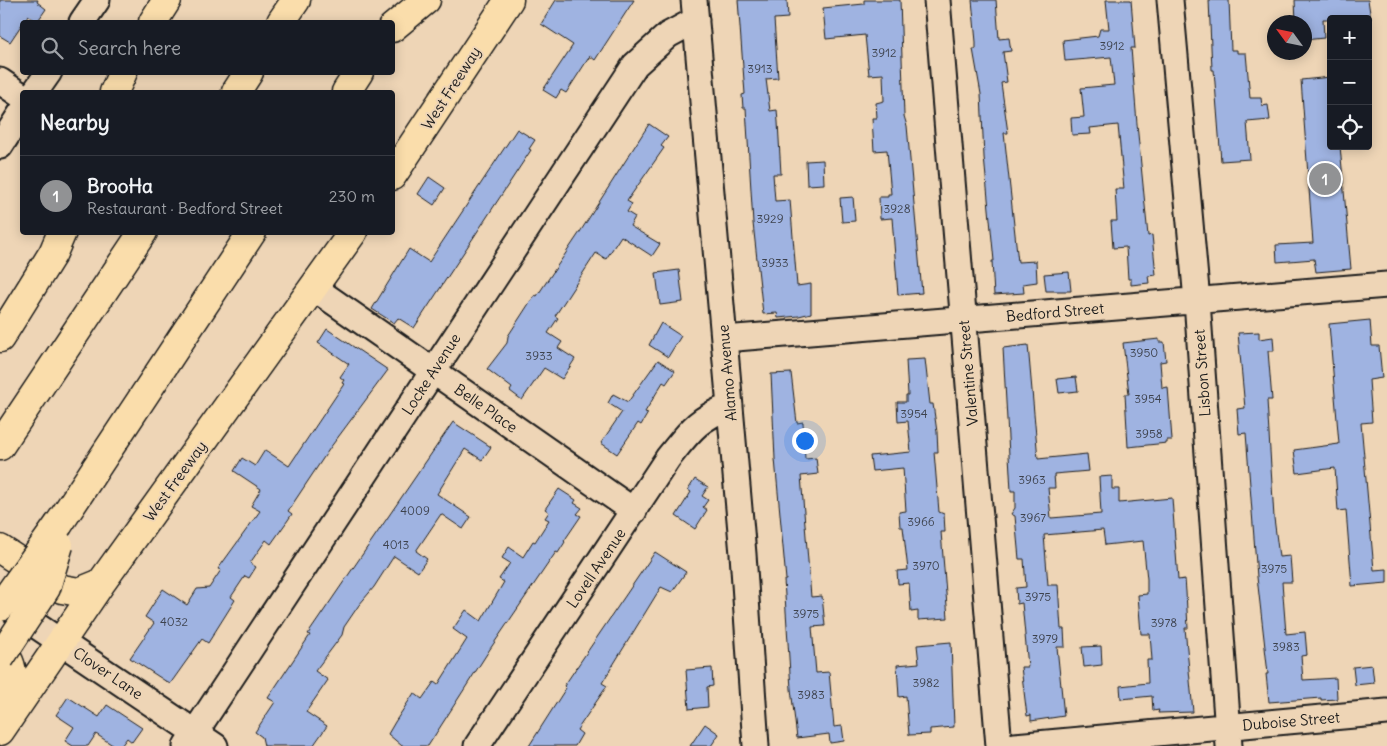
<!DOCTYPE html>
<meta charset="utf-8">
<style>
:root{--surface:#171b24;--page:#20242c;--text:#f1f3f6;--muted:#9ea1a6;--line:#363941;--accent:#919294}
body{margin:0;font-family:Delius,sans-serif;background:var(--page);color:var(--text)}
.controls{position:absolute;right:15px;top:15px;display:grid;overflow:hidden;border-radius:5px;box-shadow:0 2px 12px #0003}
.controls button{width:45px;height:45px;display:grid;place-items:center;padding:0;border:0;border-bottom:1px solid var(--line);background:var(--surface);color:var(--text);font:25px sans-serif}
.compass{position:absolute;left:1267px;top:15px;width:45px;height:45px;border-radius:50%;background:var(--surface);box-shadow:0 2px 12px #0003;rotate:303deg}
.you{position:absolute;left:804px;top:440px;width:18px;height:18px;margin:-12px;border:4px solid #fff;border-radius:50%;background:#1a73e8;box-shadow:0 0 0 8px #1a73e833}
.badge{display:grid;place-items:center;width:32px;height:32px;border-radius:50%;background:var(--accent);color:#fff;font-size:16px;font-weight:700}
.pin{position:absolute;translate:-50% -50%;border:2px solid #fff;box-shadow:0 1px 5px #0006}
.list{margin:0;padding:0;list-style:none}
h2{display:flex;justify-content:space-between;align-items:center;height:65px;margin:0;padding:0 20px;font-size:21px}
h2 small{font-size:16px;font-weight:400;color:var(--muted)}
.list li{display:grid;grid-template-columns:32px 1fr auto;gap:15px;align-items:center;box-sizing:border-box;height:80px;padding:0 20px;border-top:1px solid var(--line)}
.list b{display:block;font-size:19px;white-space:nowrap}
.list p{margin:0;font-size:16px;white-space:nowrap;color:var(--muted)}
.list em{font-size:16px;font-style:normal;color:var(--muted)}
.icon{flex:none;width:28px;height:28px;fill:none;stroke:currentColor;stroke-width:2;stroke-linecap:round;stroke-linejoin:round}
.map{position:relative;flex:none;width:1387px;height:746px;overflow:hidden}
.search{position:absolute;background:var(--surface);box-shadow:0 2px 12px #0003;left:20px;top:20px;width:375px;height:55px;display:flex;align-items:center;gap:12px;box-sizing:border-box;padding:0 18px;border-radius:5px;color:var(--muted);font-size:19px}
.panel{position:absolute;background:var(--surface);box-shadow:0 2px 12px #0003;left:20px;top:90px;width:375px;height:145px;border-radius:5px}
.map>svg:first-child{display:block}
.building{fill:#9fb3e1;stroke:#1c1c1c}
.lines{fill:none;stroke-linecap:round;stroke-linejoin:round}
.minor-casing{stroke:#1c1c1c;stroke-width:29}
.major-casing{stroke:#1c1c1c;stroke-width:31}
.highway-casing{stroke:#1c1c1c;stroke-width:31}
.minor{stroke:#eed5b6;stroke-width:25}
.major{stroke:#faddab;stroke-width:28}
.highway{stroke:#faddab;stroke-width:28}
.highway-bridge-casing{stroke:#1c1c1c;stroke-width:31;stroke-linecap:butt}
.highway-bridge{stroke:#faddab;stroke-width:28}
.labels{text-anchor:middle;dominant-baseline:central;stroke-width:4;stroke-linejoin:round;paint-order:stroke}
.number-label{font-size:12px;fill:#3d424d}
.street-label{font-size:15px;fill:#1c1c1c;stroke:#eed5b6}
</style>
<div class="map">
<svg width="1387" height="746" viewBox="0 0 1387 746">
<rect width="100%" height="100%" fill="#eed5b6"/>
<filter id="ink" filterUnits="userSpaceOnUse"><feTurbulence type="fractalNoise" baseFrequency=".02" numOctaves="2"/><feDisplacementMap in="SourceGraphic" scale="10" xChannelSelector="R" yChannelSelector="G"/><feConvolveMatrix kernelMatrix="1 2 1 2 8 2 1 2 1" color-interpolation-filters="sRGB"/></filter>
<g filter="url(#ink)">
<!-- building -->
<path class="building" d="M0 0H38L37 2 46 9 37 22 28 15 10 42 0 36Z
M556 0H634L595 60 590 56 566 93 561 90 556 98 543 90 573 45 541 24Z
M738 0H787L788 18 774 19 778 78 766 79 770 111 777 110 778 122 781 174H773L775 201 790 200 797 286 811 284V313L799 316 778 318 777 313 763 314 753 223 746 108H743L742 95 745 94Z
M864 0H900L904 116 907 126 922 293 898 295 892 218 880 219 879 197H888V194H891L887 150 874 151 872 118H877L876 103 884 101 883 74 869 75 865 35 826 39 823 8 864 4Z
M972 0H996L999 39 1009 38 1011 51 1003 52 1007 82 1001 83 1008 133H1004L1018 262 1036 261 1037 282 1023 284 1024 293 994 295 992 261H994L984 157 981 94 973 49H976V42Z
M1106 0H1131L1135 48H1131L1137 124 1148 236 1152 235 1156 275 1148 276 1149 283 1131 285V279H1128L1126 247 1113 248 1111 221H1117L1115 189H1124L1118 125 1090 128 1091 134 1072 135 1071 118 1084 117 1081 88 1114 85 1111 57 1065 61 1063 40 1098 36 1100 29H1109Z
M1209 0H1229L1231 50H1237V53H1246L1250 98H1261L1262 106 1268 105 1270 120 1247 122 1250 159 1221 161 1214 70H1212Z
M1295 0H1368L1371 19H1323L1324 38 1304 40V22H1296Z
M1331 77V146H1340L1351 269 1316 272 1314 259 1277 262 1276 245 1313 243 1301 80Z
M649 124 668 137 661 146 664 148 627 201 632 204 627 212 635 217 630 226 660 244 652 256 621 236 606 259 596 253 555 316 558 318 548 333 562 342 558 348 575 359 562 379 544 368 522 400 510 391 512 388 487 369 507 343 508 336 530 302 535 295 537 296 580 232Z
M517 129 535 140 529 149 531 150 414 328 398 318 394 323 372 309 409 249 429 262Z
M823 160 824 184 807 185 806 161Z
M429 177 445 188 434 205 418 194Z
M853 197 855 221 842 222 840 198Z
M679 270 683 302 660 305 656 273Z
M1069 272 1071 291H1046L1044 274Z
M1370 320 1372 346H1379L1382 378 1369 380 1372 422 1361 423 1374 570 1387 569V583L1352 586 1346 510 1338 511 1335 468 1297 473 1294 450 1339 444 1329 324Z
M661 323 681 336 668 357 649 345Z
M327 329 388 370 330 448 288 511 292 514 288 520 271 544 266 540 250 563 256 567 249 578 245 576 231 597 235 600 208 643 202 639 170 684 130 658 154 623 145 617 163 589 187 605 197 589 209 588 221 570 218 569 260 511 251 506 261 489 234 471 242 458 255 466 265 450 289 466 344 384 342 383 344 380 340 377 349 364 318 343Z
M1259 332V339L1273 337 1274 351H1268L1272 400H1267L1274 518 1279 557 1290 556 1292 582H1282L1286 634 1305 632 1307 655 1301 656 1303 680 1336 678 1337 699 1321 700V698L1269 702 1266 674H1268L1257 577 1246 433 1239 434 1237 409 1245 408 1238 333Z
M1159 339V342H1164L1166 361 1160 362 1162 388 1168 387 1172 440H1167V443L1128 447 1125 394H1129L1123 343Z
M1028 345 1038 459 1087 454 1089 471 1054 474 1055 488H1048L1051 518 1101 514 1099 477 1112 476V489H1119V503L1172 498 1178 580 1185 579 1186 592 1188 628H1185L1193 712 1158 713 1159 710 1153 711 1152 696 1121 699 1120 686 1148 683 1147 660H1152L1150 634H1141L1138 595 1147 594V579L1143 541 1105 545 1103 530 1044 535 1048 585H1058L1061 629H1064L1065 647H1057L1064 716 1031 721V715L1027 716 1021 667H1028L1022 603 1017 604 1016 588 1026 587 1024 559H1019L1015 516 1011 514 1015 508V491H1011L1003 348Z
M925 359 930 404H933L937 432 938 452H934L939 512 944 514 945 532H941L948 618 918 620V611L911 612 909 583 898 584 897 571 908 570 903 527H900L899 512 906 511 903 468 872 471 870 456 911 452 908 421 898 422 897 402H906V395H908L906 360Z
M658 360 675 371 666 384 663 382 645 412 648 413 641 425 638 423 617 454 601 443 622 412 608 403 613 394 628 402Z
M791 373 797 423 803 422 805 459 816 458 818 474 801 476 811 597 822 596 825 626 812 627 816 673 829 672 834 727 842 726 844 741 830 743 829 734 797 738 791 689 784 580H786L775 459 771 374Z
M1076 377 1078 391 1059 393 1057 379Z
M453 422 491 447 482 460 465 449 437 494 471 517 463 529 441 514 416 551 427 559 418 572 394 556 374 587 359 605 344 627 342 635 315 671 328 680 306 712 327 726 313 746H264L262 737 255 732 275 702 268 698 310 635 308 634Z
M695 479 708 487 702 496 708 500 703 507 707 510 695 529 676 516 691 492 688 490Z
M559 489 576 500 574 503 582 508 577 514 581 516 564 541 565 542 558 553 556 552 490 649 428 746H402L388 734 395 722 414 693 422 699 434 682 438 685 467 639 453 629 466 610 481 621 504 582 499 579 510 563 502 558 509 547 523 557 533 541 535 542 549 520 545 518 549 512 545 509Z
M655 552 686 572 672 592 661 587 602 683 607 686 577 730 582 734 575 746H529L566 688 564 686Z
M951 642 954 727 930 729V734L909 735 906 696 899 697 897 665 919 663 917 645Z
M1101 646 1102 665 1084 667 1082 647Z
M1372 665 1374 683 1355 685 1353 667Z
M712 668 713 686 707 687 708 707 689 709 686 670Z
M68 697 99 717 107 705 142 728 132 742 127 738 121 746H114L96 734 88 746H73L65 741 74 727 56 715Z
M705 724 719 734 711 746H690Z"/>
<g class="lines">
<!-- minor casing -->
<g class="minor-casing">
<path id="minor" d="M694 0 743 554 756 746
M937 0 999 746
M1170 0 1197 301 1229 746
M82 22 97 0
M0 81 22 96
M35 92 49 72
M0 146 22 112
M314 288 634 511
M724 339 1387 285
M0 601 215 746
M186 746 635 65 668 35 696 20
M477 746 668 458C690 431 696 420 730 406
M1015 746 1387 712"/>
</g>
<!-- major casing -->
<g class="major-casing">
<path id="major" d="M153 22 167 0
M114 92 123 72
M392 176 509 0
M0 338 53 253 62 232
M0 549 62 589 79 592 101 583
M0 651C20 664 10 696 9 717
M0 731 101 583 353 232"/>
</g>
<!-- highway casing -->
<g class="highway-casing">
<path id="highway" d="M281 22 296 0
M392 28 426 0
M236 92 249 72
M346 92 359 72
M0 446 143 232
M59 524 252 232"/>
</g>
<!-- minor -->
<use href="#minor" class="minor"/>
<!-- major -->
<use href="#major" class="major"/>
<!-- highway -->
<use href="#highway" class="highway"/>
<!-- highway-bridge casing -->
<g class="highway-bridge-casing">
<path id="highway-bridge" d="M0 607 59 524
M0 658 46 588 59 545"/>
</g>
<!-- highway-bridge -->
<use href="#highway-bridge" class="highway-bridge"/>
</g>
</g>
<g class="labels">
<!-- number labels -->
<g class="number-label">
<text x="1112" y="45">3912</text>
<text x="884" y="52">3912</text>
<text x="760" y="68">3913</text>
<text x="897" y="208">3928</text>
<text x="770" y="218">3929</text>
<text x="775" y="262">3933</text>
<text x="1144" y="352">3950</text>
<text x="539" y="355">3933</text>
<text x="1148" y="398">3954</text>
<text x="914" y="413">3954</text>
<text x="1149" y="433">3958</text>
<text x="1032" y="479">3963</text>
<text x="415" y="510">4009</text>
<text x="1033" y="517">3967</text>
<text x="921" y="521">3966</text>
<text x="396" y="544">4013</text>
<text x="926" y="565">3970</text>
<text x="1274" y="568">3975</text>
<text x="1038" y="596">3975</text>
<text x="806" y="613">3975</text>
<text x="174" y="621">4032</text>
<text x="1164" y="622">3978</text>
<text x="1045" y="638">3979</text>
<text x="1286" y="646">3983</text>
<text x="926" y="682">3982</text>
<text x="811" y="694">3983</text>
</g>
<!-- street labels -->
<g class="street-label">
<text transform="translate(451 88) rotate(-57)">West Freeway</text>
<text transform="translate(1055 312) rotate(-5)">Bedford Street</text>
<text transform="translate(727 373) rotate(-95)">Alamo Avenue</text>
<text transform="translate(968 373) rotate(-95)">Valentine Street</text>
<text transform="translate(1202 373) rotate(-94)">Lisbon Street</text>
<text transform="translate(431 374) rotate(-57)">Locke Avenue</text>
<text transform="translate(486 408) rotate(35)">Belle Place</text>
<text transform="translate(175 481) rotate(-54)">West Freeway</text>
<text transform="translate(596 568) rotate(-56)">Lovell Avenue</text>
<text transform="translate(108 673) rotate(34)">Clover Lane</text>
<text transform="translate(1291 721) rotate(-5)">Duboise Street</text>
</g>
</g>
</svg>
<div class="controls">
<button>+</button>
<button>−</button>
<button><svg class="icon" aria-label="locate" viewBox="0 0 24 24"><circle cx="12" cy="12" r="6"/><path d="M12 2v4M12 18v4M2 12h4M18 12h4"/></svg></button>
</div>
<svg class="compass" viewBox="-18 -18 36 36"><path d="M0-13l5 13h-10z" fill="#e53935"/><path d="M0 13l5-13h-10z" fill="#9ea1a6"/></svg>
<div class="you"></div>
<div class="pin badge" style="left:1325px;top:179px">1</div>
<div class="search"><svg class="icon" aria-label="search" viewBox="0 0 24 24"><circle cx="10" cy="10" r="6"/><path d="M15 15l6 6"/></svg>Search here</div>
<section class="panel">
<h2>Nearby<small></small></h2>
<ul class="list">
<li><span class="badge">1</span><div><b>BrooHa</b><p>Restaurant · Bedford Street</p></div><em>230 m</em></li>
</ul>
</section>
</div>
